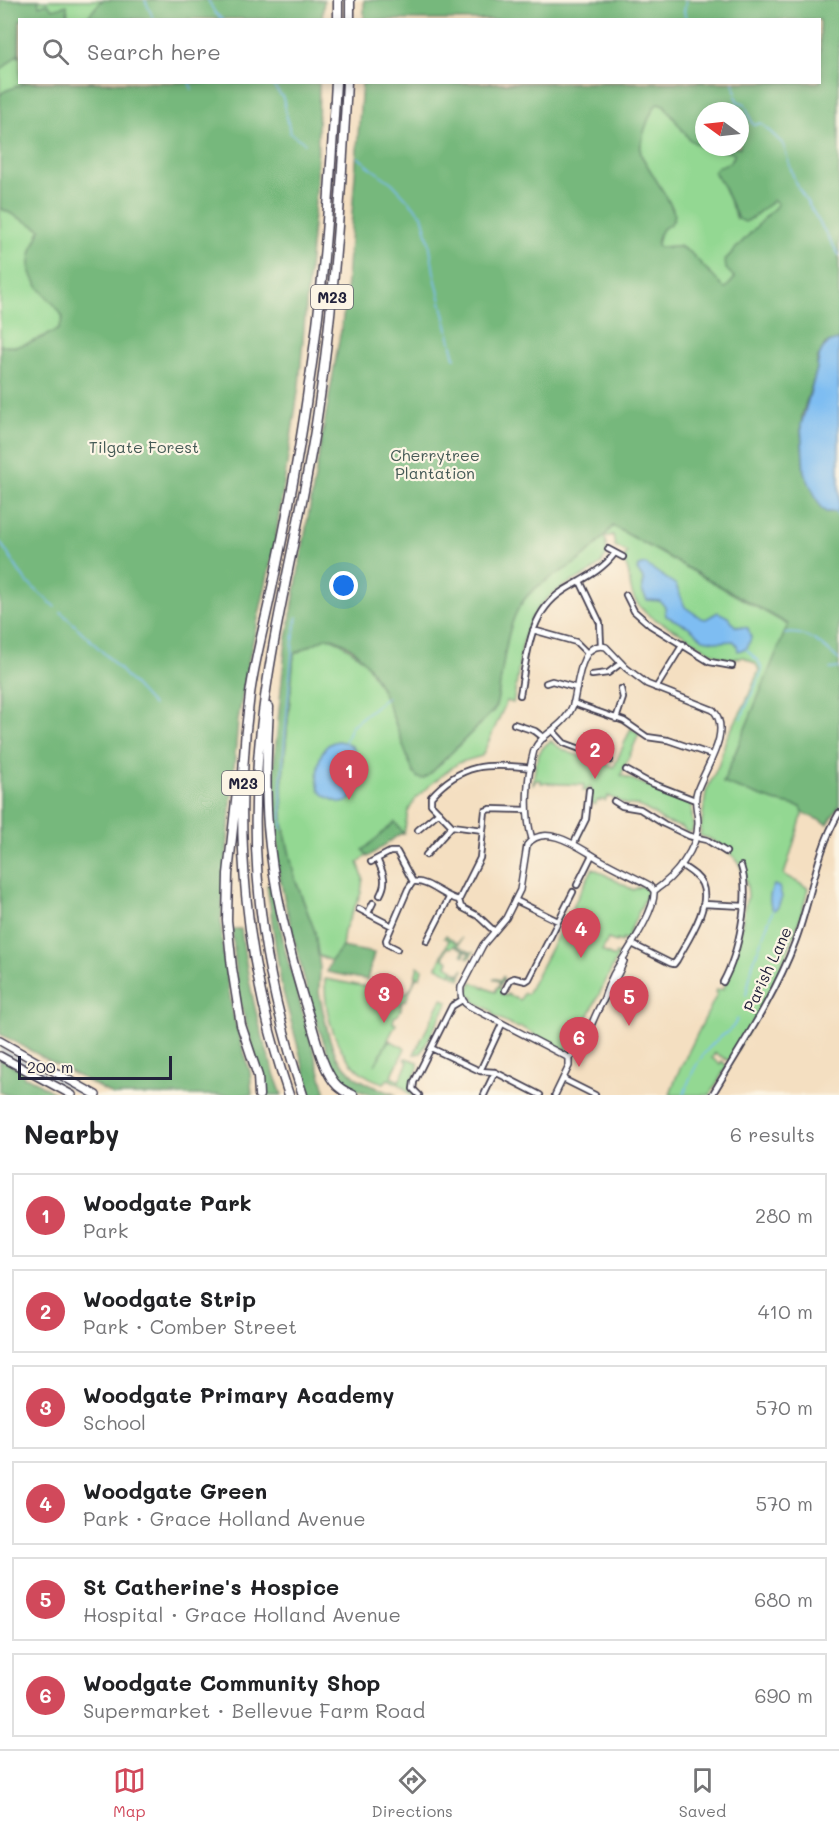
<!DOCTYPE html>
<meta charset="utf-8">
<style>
:root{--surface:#fff;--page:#f2f2f2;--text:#202124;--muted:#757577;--line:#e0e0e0;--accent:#d1495b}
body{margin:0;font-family:Mali,sans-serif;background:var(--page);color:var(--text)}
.compass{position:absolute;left:695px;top:102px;width:54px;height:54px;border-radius:50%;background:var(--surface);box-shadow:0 3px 9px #0003;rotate:285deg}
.scale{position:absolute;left:18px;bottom:15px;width:154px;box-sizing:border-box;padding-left:6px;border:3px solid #22223b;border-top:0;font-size:16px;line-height:21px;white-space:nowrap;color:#22223b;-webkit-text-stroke:4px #fcf5e5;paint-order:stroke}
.you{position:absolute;left:344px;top:586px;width:21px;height:21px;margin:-15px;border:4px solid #fff;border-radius:50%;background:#1a73e8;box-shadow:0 0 0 9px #1a73e833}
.badge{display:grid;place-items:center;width:39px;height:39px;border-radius:50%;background:var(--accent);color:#fff;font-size:20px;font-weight:700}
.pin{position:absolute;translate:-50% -50px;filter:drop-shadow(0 2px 3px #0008)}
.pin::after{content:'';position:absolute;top:32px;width:21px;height:18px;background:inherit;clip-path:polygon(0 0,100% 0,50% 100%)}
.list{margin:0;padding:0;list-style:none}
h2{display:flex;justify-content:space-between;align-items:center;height:78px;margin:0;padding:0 24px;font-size:26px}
h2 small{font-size:20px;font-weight:400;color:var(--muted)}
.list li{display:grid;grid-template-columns:39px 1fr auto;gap:18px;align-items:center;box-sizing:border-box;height:84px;margin:0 12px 12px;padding:0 12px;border:2px solid var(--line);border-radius:0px}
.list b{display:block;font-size:22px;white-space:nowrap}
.list p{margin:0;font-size:20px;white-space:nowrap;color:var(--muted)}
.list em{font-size:20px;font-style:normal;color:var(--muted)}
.icon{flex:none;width:33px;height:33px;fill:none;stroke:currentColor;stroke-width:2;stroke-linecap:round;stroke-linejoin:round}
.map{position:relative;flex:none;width:839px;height:1095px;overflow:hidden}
.search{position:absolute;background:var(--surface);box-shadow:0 3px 9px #0003;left:18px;right:18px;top:18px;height:66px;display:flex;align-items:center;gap:15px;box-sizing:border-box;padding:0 21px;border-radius:0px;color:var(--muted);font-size:22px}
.sheet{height:654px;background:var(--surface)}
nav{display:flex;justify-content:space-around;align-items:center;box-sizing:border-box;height:84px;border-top:2px solid var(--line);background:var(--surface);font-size:16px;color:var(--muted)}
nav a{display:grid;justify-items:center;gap:3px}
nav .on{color:var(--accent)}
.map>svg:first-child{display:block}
.green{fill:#93d892;stroke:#5a7d66;stroke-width:1.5}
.forest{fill:#76b87c;stroke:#4c6d5c;stroke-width:1.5;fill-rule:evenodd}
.water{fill:#7ebdf2;stroke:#507096;stroke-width:1.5}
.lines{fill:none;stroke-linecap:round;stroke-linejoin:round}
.stream{stroke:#7ebdf2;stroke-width:1.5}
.minor-casing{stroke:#423e4f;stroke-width:8}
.tertiary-casing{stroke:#423e4f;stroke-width:8}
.primary-casing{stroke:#423e4f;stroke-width:10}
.motorway-casing{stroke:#423e4f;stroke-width:11}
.minor{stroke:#fff;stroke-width:4.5}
.tertiary{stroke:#fff;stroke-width:5}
.primary{stroke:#fff;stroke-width:7}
.motorway{stroke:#fff;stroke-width:8}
.labels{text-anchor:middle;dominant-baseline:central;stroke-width:4.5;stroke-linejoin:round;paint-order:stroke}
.shield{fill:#fcf5e5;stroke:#63616e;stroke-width:1.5}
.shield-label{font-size:15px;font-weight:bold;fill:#22223b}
.park-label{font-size:16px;fill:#445955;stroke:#fcf5e5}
.street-label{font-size:16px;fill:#22223b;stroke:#fcf5e5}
</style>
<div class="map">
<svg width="839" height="1095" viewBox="0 0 839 1095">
<rect width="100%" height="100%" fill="#fcf5e5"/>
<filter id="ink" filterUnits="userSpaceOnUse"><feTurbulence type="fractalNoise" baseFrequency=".0167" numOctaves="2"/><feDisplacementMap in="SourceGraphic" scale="12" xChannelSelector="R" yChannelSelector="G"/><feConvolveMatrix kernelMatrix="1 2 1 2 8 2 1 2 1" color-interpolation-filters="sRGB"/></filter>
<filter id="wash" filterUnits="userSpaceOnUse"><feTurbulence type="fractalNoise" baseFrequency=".008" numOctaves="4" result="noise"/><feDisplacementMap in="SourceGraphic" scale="24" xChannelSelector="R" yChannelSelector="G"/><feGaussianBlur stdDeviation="1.35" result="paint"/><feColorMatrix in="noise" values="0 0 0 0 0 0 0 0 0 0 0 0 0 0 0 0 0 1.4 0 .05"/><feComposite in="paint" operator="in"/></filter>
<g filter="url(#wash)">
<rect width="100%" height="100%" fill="#f4dfc1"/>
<!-- green -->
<path class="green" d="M0 0H102L86 19 20 20V82L28 83 5 91 0 95Z
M658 103 664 105 689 139 705 148 734 153V156L731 162 717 167 716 176 723 186 737 219 749 220 774 200 778 204 725 260 735 278 725 289C714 279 691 250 679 246 673 245 665 247 659 247L657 245 660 231 674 220 673 209 667 198 641 155C638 145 650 110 658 103Z
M0 208 41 229 32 248 35 281 60 310 63 318 59 329C41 338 20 351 0 345Z
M613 526 788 625 723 782 774 801 802 807 803 813 784 875 808 888C795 949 765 1006 731 1059L727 1060 715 1053 712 1058 720 1064 722 1061 727 1066 710 1095H670L677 1075 717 994 715 992 716 990 723 989 726 983 739 941 746 900 748 898C748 882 741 860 728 852V849L708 838 700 836 706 792 719 764 726 739 746 702 759 670 756 664 744 657C738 658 732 660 726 658 711 654 701 646 689 638 670 625 648 621 635 600 627 586 632 570 623 562L627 552 615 546 613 535 605 537 607 554C600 572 574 579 559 589 550 595 538 607 533 616 519 638 519 678 513 703L507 701 482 756 458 763 430 785 416 798 408 812 404 834H400L358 862 363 878 361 893 344 931 342 947 331 961 318 955 315 932 295 878 283 824 282 786 294 654 327 637 341 643 365 661 386 698 409 761 430 774 494 710 497 702C502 676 505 634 517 611 530 584 558 576 581 559 593 550 603 537 613 526Z
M631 728 639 734 621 775 691 803 693 827 692 832H686L683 828 663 821 654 814 639 806 625 804 608 796 605 801 602 799 600 801 598 800 595 805 590 801 592 792 590 786 586 791H583L584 785 541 783V780H536L533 785C535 768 535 750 551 741 563 754 597 761 614 767Z
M593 868 633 890 641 886 649 890 629 933 630 934 626 941 623 939 621 942 617 940 616 942 608 939 602 951 614 957 616 953 619 954 583 1027 579 1031 576 1030 566 1051C554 1048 547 1037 535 1037L534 1034 521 1027 518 1028 494 1016 492 1011 473 1001 474 998 466 994 472 982 495 992 500 982 493 978 501 980 503 976V980L506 982 502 981 499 988 502 990 501 994 506 996 507 994 520 1000 524 993 527 994Z
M446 935 457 944 462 938 458 946 470 952H473L469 958 467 957 470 953 465 951 464 956 462 954 464 950 454 945 451 948 448 947 443 958 449 961 447 965 453 969 452 972 454 971 460 974 463 969 461 976 455 973 461 977 460 979 437 967 449 940 444 938Z
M418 966 422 969 420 978 417 976 406 1000 401 1003V1009L398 1015 394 1017 393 1023 396 1024 375 1065 389 1040 405 1048 391 1077 399 1081 408 1062 405 1060 406 1058 418 1062C421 1074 403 1083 415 1095H411L399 1084 388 1079 384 1083C340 1072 324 1020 325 979L404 994C414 990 415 976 418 966Z
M442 999 448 1002 421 1053 414 1054Z"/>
<!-- forest -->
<path class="forest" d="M0 0H38L39 6 47 3 53 9 67 5 68 19 20 20 19 57 17 55 0 71Z
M102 0H324L322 19H86Z
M364 0H839V340L825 344 817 359V369L802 415 801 431 804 472 807 477 816 494 821 508 827 512H836L839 509V806L828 824 803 813 801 807 774 801 723 783 788 624 613 526C603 538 593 550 581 559 558 576 530 584 517 611 505 634 502 676 497 702L494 710 430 774 423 779 418 778 413 772C396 731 379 646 327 637L294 654 282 786 283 824 295 879 315 932 320 968 319 993 329 1037 337 1058 355 1077 370 1085 396 1095H372L348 1087 339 1079 333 1068 311 1006 285 902 277 864 278 844 273 807 274 763 285 649 345 306 362 83 820 82V20H364ZM658 103 664 105 689 139 698 145 734 153V156L731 162 717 167 714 172 723 186 738 219 745 222 749 220 774 200 778 204 725 260 726 269 735 278 725 289 690 252 680 247H659L657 245C656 234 662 228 671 224L675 215 667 198 641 155C638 145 650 110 658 103ZM704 111H740V147H704Z
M28 82 319 83 317 178 299 386 274 548 248 663 238 720 221 922 223 954 233 1015 250 1072 252 1095H113L0 1034V345C20 351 41 338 59 329L63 318C59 308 52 303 45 295 23 271 28 257 41 229L0 208V95L5 91Z
M395 822 404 834H400L368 857 363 850Z
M272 884 285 950 326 1094 311 1095 281 984 267 885Z
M232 929H241C248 986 261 1041 282 1095H262L261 1076 239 999Z
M342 947 374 953 367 980 327 972 331 961Z
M0 1059 21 1070 24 1077 32 1079 57 1095H7L0 1092Z"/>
<!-- water -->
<path class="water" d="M839 340V509L836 512H826L821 508 804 472 801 425 817 369C819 353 822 342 839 340Z
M645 564 676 585 685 607 701 618 706 619 718 612 728 617 735 626 748 628 751 638 747 648 738 651 737 645 733 641 719 642 703 639 689 627 666 616 665 607 660 601 647 600 642 591 644 580 637 570 639 566Z
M338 741C364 744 354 763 354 780 354 786 355 794 351 799 348 802 346 802 342 803 335 801 326 798 321 792 314 784 318 759 323 751 327 744 332 742 338 741Z
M774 885 779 887 782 897 778 907 774 910C767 905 770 891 774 885Z"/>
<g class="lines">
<!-- stream -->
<path class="stream" d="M145 0 154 20
M208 0 215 13 223 20
M684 0 686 2 684 11 686 20
M189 82 192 89
M270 82 283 98 290 133 305 143
M733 82 736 93
M736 96 737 101 745 104 752 123 754 125 761 123 783 144 795 182 839 255
M358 157 372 169 392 183 422 215 429 241 434 273 455 358
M836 512 839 516
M0 542 25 580 55 607
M61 612 110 659 153 706
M785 634C806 629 825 647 839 660
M830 669 839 668
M741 718 762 671 759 662 746 649
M345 742 351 726 387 697
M282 829 281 785 293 641 297 617
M746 995 753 963 773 910
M0 1049 84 1095
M684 1095C690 1075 701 1053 718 1039 726 1032 734 1029 737 1019"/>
</g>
</g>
<g filter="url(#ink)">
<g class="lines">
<!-- minor casing -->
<g class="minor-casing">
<path id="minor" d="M608 549 623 557
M580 581 600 623 601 646
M626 595 634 611 650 625 710 662 732 666
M533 630 576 642 587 653
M592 675 608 673 621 663
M546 683 552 681 577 688
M656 688 683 644
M520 695C527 658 528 613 563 591 582 579 601 572 615 553
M573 703 624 721 647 737 668 740 712 755
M616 719 623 698 621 689
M514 724 535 731 544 738
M553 731 564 743 610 760
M626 770 646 781 695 800
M614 801 622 806 640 809 664 824 689 836 707 840 726 852
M418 830 439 812
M483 830 452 826 431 804V797C461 763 488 763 531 768
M574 843 586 819 589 790
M426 855 452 826
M377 859C383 873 388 881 380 895
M371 862 390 852H397L413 882
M413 882C429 880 443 897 459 900
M577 885 592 855
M459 900 480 858 485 811 490 809 527 810
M459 900 461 907 478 916 494 931
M515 900 558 921
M703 904 744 906
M359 909 392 926
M368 913 373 903
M427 941 449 898
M632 944 670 963 674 964 677 960C687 941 712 906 702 884 698 875 688 870 681 865
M397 949 387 944 386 940 408 889 413 882
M723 982C738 955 751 896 741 866
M505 990 510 980 514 978 526 981 529 979 573 892
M502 1024 480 1071 495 1072 540 1095
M431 1048 480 1071
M563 1079 595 1095
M419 1095 413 1089 414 1082 452 1006 462 1000
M484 1095 495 1072
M712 1095C741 1046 775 996 795 942 811 900 816 852 839 813"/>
</g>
<!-- tertiary casing -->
<g class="tertiary-casing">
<path id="tertiary" d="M532 839C524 813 527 776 534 750 543 731 564 729 573 705 578 688 579 639 606 647L626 668 647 684 713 710C733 731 705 768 697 791 693 802 698 811 698 823 698 849 675 877 654 891
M603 1001C606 992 609 983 613 975 624 955 656 912 654 891
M569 1058 469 1006C462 1002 460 995 461 987L483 945 506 918 520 890 527 845C545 821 581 849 599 859 615 868 632 876 649 885L654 891
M569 1058C585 1047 592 1020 601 1004 609 989 618 977 624 961
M555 1095 569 1066V1058"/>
</g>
<!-- primary casing -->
<g class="primary-casing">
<path id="primary" d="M0 1041 96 1095
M0 1056 72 1095"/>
</g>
<!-- motorway casing -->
<g class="motorway-casing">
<path id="motorway" d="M338 20V0
M350 20V0
M269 707C267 747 265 787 268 826 273 892 291 960 311 1023 317 1042 322 1066 334 1082 339 1089 346 1092 353 1095
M238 782 228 874 227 920 232 968 241 1025 258 1076 259 1095
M289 1095C245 966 232 829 250 694 255 658 265 623 272 588 286 522 299 456 308 390 324 289 330 185 336 82
M303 1095C266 985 249 877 258 761 266 652 297 540 315 431 333 315 341 199 347 82"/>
</g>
<!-- minor -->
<use href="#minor" class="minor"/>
<!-- tertiary -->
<use href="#tertiary" class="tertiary"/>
<!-- primary -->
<use href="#primary" class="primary"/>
<!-- motorway -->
<use href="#motorway" class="motorway"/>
</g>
</g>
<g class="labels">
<!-- shield labels -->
<g class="shield">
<rect x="311" y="285" width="42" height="24" rx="4.5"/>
<rect x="222" y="771" width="42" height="24" rx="4.5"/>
</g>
<g class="shield-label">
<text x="332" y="297">M23</text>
<text x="243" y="783">M23</text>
</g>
<!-- park labels -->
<g class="park-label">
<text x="144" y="446">Tilgate Forest</text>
<text x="435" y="454">Cherrytree<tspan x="435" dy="18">Plantation</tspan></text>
</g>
<!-- street labels -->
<g class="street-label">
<text transform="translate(767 969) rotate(-65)">Parish Lane</text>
</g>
</g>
</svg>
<svg class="compass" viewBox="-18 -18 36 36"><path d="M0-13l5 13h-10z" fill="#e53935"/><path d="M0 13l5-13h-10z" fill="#757577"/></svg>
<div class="scale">200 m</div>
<div class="you"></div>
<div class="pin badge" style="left:349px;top:800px">1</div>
<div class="pin badge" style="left:595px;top:779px">2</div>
<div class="pin badge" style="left:384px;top:1023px">3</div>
<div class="pin badge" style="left:581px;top:958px">4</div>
<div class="pin badge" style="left:629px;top:1026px">5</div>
<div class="pin badge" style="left:579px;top:1067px">6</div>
<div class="search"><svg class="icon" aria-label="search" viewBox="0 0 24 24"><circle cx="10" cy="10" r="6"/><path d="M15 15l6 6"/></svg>Search here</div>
</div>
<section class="sheet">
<h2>Nearby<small>6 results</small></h2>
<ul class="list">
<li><span class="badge">1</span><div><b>Woodgate Park</b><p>Park</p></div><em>280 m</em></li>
<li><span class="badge">2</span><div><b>Woodgate Strip</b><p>Park · Comber Street</p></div><em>410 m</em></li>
<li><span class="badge">3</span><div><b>Woodgate Primary Academy</b><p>School</p></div><em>570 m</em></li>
<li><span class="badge">4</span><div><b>Woodgate Green</b><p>Park · Grace Holland Avenue</p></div><em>570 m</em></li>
<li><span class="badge">5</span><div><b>St Catherine's Hospice</b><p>Hospital · Grace Holland Avenue</p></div><em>680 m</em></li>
<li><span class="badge">6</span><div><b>Woodgate Community Shop</b><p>Supermarket · Bellevue Farm Road</p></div><em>690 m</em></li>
</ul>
</section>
<nav>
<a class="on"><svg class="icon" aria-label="map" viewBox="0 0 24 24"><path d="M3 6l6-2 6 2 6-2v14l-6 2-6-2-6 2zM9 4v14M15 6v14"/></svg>Map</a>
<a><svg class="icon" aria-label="directions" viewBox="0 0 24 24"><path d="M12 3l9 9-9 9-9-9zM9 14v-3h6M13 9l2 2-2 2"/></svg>Directions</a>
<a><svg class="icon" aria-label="saved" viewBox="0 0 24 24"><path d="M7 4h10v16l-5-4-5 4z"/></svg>Saved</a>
</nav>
